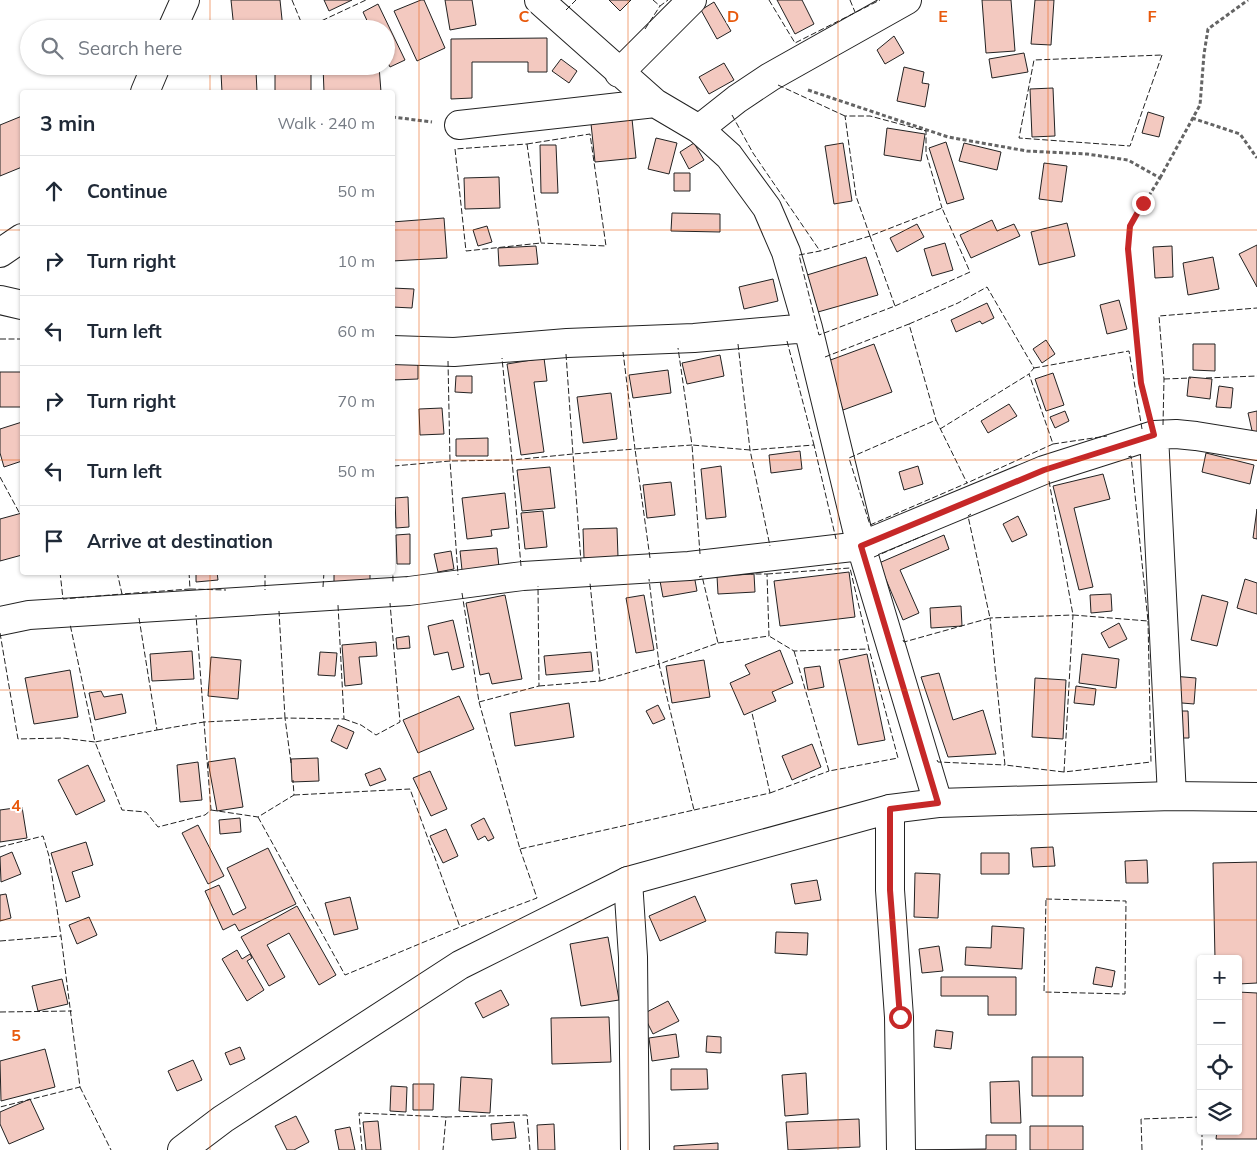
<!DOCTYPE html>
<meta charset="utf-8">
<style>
:root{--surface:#fff;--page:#f6f6f7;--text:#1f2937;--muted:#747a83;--line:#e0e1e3}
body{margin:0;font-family:Mulish,sans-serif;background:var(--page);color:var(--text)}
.controls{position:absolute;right:15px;bottom:15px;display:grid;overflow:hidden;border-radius:5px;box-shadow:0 1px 4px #0004}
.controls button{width:45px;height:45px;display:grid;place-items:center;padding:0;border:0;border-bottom:1px solid var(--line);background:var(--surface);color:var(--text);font:25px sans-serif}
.stop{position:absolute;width:15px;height:15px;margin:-11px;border:4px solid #c62828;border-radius:50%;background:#fff}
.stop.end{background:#c62828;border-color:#fff;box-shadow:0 1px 5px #0008}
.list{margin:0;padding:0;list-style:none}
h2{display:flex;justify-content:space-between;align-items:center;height:65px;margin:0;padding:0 20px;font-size:21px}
h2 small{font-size:16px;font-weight:400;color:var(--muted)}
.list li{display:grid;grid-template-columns:32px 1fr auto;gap:15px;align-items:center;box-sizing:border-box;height:70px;padding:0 20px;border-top:1px solid var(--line)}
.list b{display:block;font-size:19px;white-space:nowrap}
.list em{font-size:16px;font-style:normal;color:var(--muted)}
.icon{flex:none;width:28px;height:28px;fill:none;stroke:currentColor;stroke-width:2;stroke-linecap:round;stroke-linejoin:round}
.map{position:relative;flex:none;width:1257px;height:1150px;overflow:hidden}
.search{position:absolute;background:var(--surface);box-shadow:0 1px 4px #0004;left:20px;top:20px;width:375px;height:55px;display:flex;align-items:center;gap:12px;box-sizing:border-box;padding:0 18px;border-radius:28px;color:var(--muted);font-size:19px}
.panel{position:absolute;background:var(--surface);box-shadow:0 1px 4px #0004;left:20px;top:90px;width:375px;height:485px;border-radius:5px}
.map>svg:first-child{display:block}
.building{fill:#f3c9c0;stroke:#222}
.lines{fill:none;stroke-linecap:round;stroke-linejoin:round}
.minor-casing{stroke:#222;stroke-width:30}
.tertiary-casing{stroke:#222;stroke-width:30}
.path{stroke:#646464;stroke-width:3;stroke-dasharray:4 2.5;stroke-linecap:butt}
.minor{stroke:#fff;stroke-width:28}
.tertiary{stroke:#fff;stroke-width:28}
.fence{stroke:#222;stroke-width:1;stroke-dasharray:6 2.5;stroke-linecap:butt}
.route{stroke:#c62828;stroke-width:6}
.grid{fill:none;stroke:#e8590c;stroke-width:1;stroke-opacity:0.55}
.grid-label{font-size:16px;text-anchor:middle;font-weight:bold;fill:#e8590c;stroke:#fff;stroke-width:4;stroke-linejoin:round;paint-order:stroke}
</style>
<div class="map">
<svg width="1257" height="1150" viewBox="0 0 1257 1150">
<rect width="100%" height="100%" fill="#fff"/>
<!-- building -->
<path class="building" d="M231 0H280L283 29H234Z
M324 0H352L329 11Z
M421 0H424L445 48 417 61 394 11Z
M445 0H472L476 25 450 30Z
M609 0H631L620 11Z
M777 0H802L814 24 795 34Z
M982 0H1011L1015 51 986 53Z
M1035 0H1054L1051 45 1031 44Z
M714 2 731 31 717 39 701 10Z
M378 4 405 60 390 67 386 59V29H371L363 12Z
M894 36 904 53 885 64 877 50Z
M547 38V72H528V62H472V98L451 99V39Z
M1024 53 1028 72 992 78 989 59Z
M561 59 577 71 569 83 552 71Z
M724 63 734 80 709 94 699 77Z
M323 66H379L381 92H324Z
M904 67 924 72 922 83 929 84 925 107 897 101Z
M275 70H311V92H275Z
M256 71 257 92H222L221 73Z
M1053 88 1055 136 1032 137 1030 89Z
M631 109 636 158 595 162 590 114Z
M1148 112 1164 117 1159 137 1142 133Z
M22 116V167L0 176V125Z
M887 128 925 134 921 161 884 155Z
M656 138 677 143 669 174 648 169Z
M946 142 964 199 947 204 929 148Z
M694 143 704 160 689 169 680 152Z
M843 143 852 201 834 204 825 146Z
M964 143 1001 152 997 170 959 161Z
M540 145H556L558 193H541Z
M1044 163 1067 166 1062 202 1039 199Z
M674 173H690V191H674Z
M499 177 500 208 465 209 464 178Z
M672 213 720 214V232L671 231Z
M444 218 447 258 392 261V222Z
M992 220 997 231 1014 224 1020 236 971 258 960 235Z
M1067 223 1075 256 1039 265 1031 232Z
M917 224 924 237 897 252 890 238Z
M487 226 492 242 478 246 473 230Z
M945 243 953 270 932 276 924 249Z
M1257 245V287L1239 254Z
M536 246 538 264 499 266 498 248Z
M1172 246 1173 277 1155 278 1153 247Z
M866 257 878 295 818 312 807 275Z
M1213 257 1219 289 1188 295 1183 263Z
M773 279 778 301 744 309 739 287Z
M392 288 414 289 412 308 392 307Z
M1119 300 1127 329 1107 334 1100 305Z
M987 303 994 318 982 324 980 321 956 332 951 320Z
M1046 340 1055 354 1042 363 1033 349Z
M874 344 892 392 843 410 825 362Z
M1193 344H1215V371L1193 370Z
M720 355 724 376 687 384 682 363Z
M392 358H418V379L393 380Z
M544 358 547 381 534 382 544 452 521 455 507 364Z
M668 370 671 393 633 398 629 375Z
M0 372H22V407H0Z
M1053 373 1064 405 1046 411 1035 379Z
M456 376H472V393L455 392Z
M1189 377 1212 379 1210 399 1187 396Z
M1219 386 1233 388 1231 408 1216 407Z
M611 393 617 439 583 443 577 397Z
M1009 404 1017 416 988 433 981 421Z
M442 408 444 434 420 435 419 409Z
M1065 411 1069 421 1055 428 1050 417Z
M1257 411V434L1253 435 1248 413Z
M22 422V461L4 467 0 453V429Z
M488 438V456H456V439Z
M800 451 802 469 771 473 769 455Z
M1206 453 1254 465 1250 484 1202 472Z
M721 466 726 517 706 519 701 469Z
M918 466 923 484 904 490 899 472Z
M550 467 555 508 522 511 517 470Z
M1103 474 1110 499 1074 508 1093 587 1079 590 1053 486Z
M671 482 675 515 647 518 643 485Z
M505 493 509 528 491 530 492 536 467 539 462 498Z
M408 497 409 527 396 528 395 498Z
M1257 509V539L1253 538Z
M543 511 547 547 525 549 521 513Z
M22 513V555L0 561V519Z
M1018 516 1027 535 1012 542 1003 524Z
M617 528 618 557 584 558 583 529Z
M410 534V564H397L396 535Z
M944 535 949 549 900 570 919 613 903 620 879 563Z
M497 548 499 567 462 570 460 551Z
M451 551 454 569 438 572 434 554Z
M196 572H217L218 580 196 582Z
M334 572H370V581L334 588Z
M849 572 855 617 780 626 774 581Z
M754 574 755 592 718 594 717 576Z
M694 575 697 591 663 597 660 581Z
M1245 579 1257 583V614L1237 608Z
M1111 594 1112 611 1091 613 1090 595Z
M505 595 522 679 492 684 489 673 480 675 466 603Z
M644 595 654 650 636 653 626 598Z
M1202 595 1228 602 1217 646 1191 640Z
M961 606 962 626 931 628 930 608Z
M453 620 464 667 452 670 448 652 434 655 428 626Z
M1119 623 1127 639 1109 648 1101 633Z
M409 636 410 648 397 649 396 638Z
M376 642 377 656 359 657 362 684 345 686 342 645Z
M780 650 793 683 772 692 776 701 744 715 730 683 750 674 745 665Z
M192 651 194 679 152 681 150 654Z
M320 652 337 653 335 676 318 675Z
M591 652 593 671 546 675 544 656Z
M867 654 885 740 858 745 839 660Z
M1082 654 1119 659 1116 688 1079 683Z
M211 657 241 660 238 699 208 696Z
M704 660 710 697 672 703 666 666Z
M820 666 824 687 808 690 804 668Z
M70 670 78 717 34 724 25 678Z
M939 673 953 720 983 710 996 754 948 757 921 677Z
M1172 676 1196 678 1194 704 1170 702Z
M1035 678 1066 680 1063 739 1032 737Z
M1076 686 1096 689 1094 705 1074 703Z
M101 691 104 697 122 694 126 713 95 720 89 693Z
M459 696 474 729 418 753 403 720Z
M569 703 574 737 515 746 510 713Z
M658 705 665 719 653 724 646 711Z
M1172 711H1188L1189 738H1173Z
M338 725 354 732 347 749 331 741Z
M812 744 821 767 792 780 782 756Z
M235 758 243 807 217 811 208 762Z
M318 758 319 781 292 782 291 759Z
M198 762 202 800 180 802 177 765Z
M88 765 105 801 76 815 58 780Z
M380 768 386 780 370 786 365 774Z
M430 771 447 809 431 816 413 778Z
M22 807 27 838 0 842V810Z
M240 818 241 832 220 834 219 820Z
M484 818 494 838 488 841 485 836 478 840 471 825Z
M198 825 224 876 208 884 182 833Z
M446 829 458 856 443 863 430 836Z
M86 842 93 865 72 872 80 897 66 902 51 853Z
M1053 847 1055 866 1033 867 1031 848Z
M268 848 296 904 239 931 235 924 223 930 205 891 219 885 233 915 246 908 227 868Z
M12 852 21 874 1 882 0 857Z
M981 853H1009V874H981Z
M1147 860 1148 883H1126L1125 861Z
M1257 862V983L1238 984V959H1215L1213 863Z
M915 873 940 874 938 918 914 917Z
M817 880 821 900 795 904 791 884Z
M6 894 11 918 0 921V895Z
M695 896 706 921 660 941 649 916Z
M350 897 358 929 334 935 325 903Z
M297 906 336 975 319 985 289 933 267 945 285 977 269 986 241 937Z
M89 917 97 935 77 944 69 925Z
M992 926 1024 928 1022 969 965 965 966 947 991 948Z
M776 932 808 933 807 955 775 953Z
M608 937 619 1000 581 1006 570 944Z
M939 946 943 971 922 973 919 949Z
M237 950 242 959 250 954 252 958 247 961 264 990 247 1001 222 959Z
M1096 967 1115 971 1112 987 1093 984Z
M941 977H1016V1015H988V996H941Z
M62 979 68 1004 38 1011 32 986Z
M501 990 509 1005 483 1018 475 1003Z
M1238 992 1257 993V1139H1216L1217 1131H1238Z
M668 1001 679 1021 653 1034 643 1014Z
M609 1017 611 1062 552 1064 551 1018Z
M936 1030 953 1032 951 1049 934 1047Z
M676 1034 679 1057 652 1061 649 1038Z
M707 1036 721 1037V1053L706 1052Z
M240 1047 245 1059 230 1065 225 1053Z
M45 1049 55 1087 1 1101 0 1061Z
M1032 1057H1083V1096H1032Z
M193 1060 202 1080 177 1091 168 1071Z
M671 1069H707L708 1089 671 1090Z
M806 1073 808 1114 785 1116 782 1075Z
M461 1077 492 1079 490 1113 459 1111Z
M1019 1081 1021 1123H991L990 1082Z
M413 1084H434L433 1110H413Z
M391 1086 407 1087 406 1112 390 1111Z
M30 1099 44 1129 9 1144 0 1124V1112Z
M296 1116 309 1142 294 1150H287L275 1126Z
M859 1119 860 1147 788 1150 786 1122Z
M378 1121 381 1150H366L363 1122Z
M514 1122 516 1138 492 1140 491 1124Z
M554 1124 555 1150H538L537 1125Z
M1030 1126H1083V1150H1030Z
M350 1127 355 1150H339L335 1130Z
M986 1135H1016V1150H912L986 1149Z
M718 1143V1150H674V1146Z"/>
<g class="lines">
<!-- minor casing -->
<g class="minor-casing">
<path id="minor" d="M539 0 655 103 699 129 729 156 767 208 786 252 808 328 861 546 938 803
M172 29 185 0
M619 73 692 0
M145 92 156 66
M459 125 655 103
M699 129 737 99 770 77 907 0
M0 253 22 238
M0 300 22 305
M392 350 454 352 567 343 694 338 808 328
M1154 435 1172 796
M0 621 29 615 409 591 523 576 689 566 861 546 1044 470 1154 435 1176 434 1196 436 1257 446
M890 809V890L899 1017 901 1150
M628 881 633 957 635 1150"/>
</g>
<!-- tertiary casing -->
<g class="tertiary-casing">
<path id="tertiary" d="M182 1150 223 1119 460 965 628 881 890 809 938 803 1172 796 1257 797"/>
</g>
<!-- path -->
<path class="path" d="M808 90 948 137 1027 151 1087 154 1128 160 1160 178 1130 226 1128 249 1141 383 1147 407
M392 117 432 122
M1192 118 1240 134 1257 158
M1160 178 1200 105 1204 54 1208 29 1248 0"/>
<!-- minor -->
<use href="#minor" class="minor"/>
<!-- tertiary -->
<use href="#tertiary" class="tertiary"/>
<!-- fence -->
<path class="fence" d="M292 0 304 29 366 0
M653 0 660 6 668 0
M769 0 795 43 880 0
M850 0 855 12
M566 10 576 0
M645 29 660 6
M1162 55 1130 146 1019 138 1034 60Z
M778 85 845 116
M732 115 753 153 820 251
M527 144 541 243 466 251 455 149Z
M527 144 590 134 606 246 541 243
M870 236 895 306 819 335 799 255 820 251Z
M895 306 970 272 942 208 870 236 856 196 845 116H870L926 131V153L942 208
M909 324 958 303 987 287 1034 368 1029 374
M0 339H22
M787 341 814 445
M738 344 750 450 770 546
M566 354 573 454 635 449 623 352
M825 357 909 324 936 420
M448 361 450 461 512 460 502 358
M1034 368 1129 351 1142 429
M1206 378 1257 376
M1164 379 1191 378
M936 420 967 483 870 525 849 458Z
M1163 425 1164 379 1159 316 1257 308
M940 429 1029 374 1053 444 967 483
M392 434 394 466
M1053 444 1107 436
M0 477 20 514
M1049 481 1073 615 1148 621 1131 456 1128 457
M392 492 394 466 450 461 458 575
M392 516 393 582
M700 554 692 445 750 450 814 445 836 539
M874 557 925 535
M650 558 635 449 692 445 678 348
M521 566 512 460 573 454 581 562
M60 572 63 599 122 594
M117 572 122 594 190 589
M189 572 190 589 226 590
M265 572V590
M767 574 850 568 869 649 794 651 769 636
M323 587 324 572
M462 593 479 702 520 849 694 810 659 664 718 643 702 576 699 577
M139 618 157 730 95 742 122 810 146 812 158 827 205 815 211 810 204 722 285 718 279 611
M0 633 18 739 62 738 95 742 70 624
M903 640 904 642 990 618 968 516 971 514
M718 643 769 636 767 574H751
M794 651 829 771 898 758 869 649
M600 681 659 664 649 579
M539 686 600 681 590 583
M479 702 539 686 538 586
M344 719 361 725 376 735 400 722 390 603
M157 730 204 722 196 615
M937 760 938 762 1005 765
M291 763 285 718 344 719 338 605
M1064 772 1005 765 990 618 1073 615 1064 772 1151 762 1148 621
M770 793 829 771
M294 795 410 789 460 927
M211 810 258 817 294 795 293 780
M694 810 770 793 752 713
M258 817 345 975 460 927 537 898 520 849
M0 847 43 836 49 856 61 936
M1046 899 1126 901 1125 994 1044 992Z
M0 941 61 936 80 1087 0 1107
M0 1012 72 1011
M80 1087 111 1150
M446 1117 527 1115 530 1150
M1202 1131V1150
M362 1150 359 1113 446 1117 443 1150
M1142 1150 1141 1119 1201 1117"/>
</g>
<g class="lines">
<!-- route -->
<path class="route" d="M900 1017 890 890V809L938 803 861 546 1044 470 1154 435 1141 383 1128 249 1130 226 1143 203"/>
</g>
<!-- grid -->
<path class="grid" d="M210 0V29M419 0V1150M628 0V1150M838 0V1150M1048 0V1150M210 66V92M0 230H22M392 230H1257M0 460H22M392 460H1257M210 572V1150M0 690H1257M0 920H1257"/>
<g class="grid-label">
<text x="524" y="22">C</text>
<text x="733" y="22">D</text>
<text x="943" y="22">E</text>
<text x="1152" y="22">F</text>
<text x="16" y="811">4</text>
<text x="16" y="1041">5</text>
</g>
</svg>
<div class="controls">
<button>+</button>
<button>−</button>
<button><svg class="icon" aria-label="locate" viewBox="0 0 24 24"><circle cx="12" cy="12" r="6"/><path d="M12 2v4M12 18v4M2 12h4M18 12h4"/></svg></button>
<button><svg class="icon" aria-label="layers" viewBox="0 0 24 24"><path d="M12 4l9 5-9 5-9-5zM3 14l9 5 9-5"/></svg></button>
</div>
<div class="stop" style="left:900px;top:1017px"></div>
<div class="stop end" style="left:1143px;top:203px"></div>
<div class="search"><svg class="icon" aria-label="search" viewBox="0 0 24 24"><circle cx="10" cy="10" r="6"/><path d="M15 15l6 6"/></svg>Search here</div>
<section class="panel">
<h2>3 min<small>Walk · 240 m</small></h2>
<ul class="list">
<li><svg class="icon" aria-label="ahead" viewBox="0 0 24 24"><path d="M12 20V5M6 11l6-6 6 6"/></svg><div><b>Continue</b></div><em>50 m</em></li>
<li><svg class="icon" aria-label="right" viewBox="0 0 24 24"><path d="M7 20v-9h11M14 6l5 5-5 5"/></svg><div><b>Turn right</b></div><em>10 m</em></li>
<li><svg class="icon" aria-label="left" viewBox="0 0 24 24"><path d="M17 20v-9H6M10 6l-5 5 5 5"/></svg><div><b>Turn left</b></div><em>60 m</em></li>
<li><svg class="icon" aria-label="right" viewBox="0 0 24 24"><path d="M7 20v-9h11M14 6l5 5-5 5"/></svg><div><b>Turn right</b></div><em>70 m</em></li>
<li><svg class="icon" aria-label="left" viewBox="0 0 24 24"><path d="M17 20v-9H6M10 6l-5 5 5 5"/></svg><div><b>Turn left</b></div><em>50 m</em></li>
<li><svg class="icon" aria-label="arrive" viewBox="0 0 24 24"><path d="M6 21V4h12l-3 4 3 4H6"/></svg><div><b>Arrive at destination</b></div></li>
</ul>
</section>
</div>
